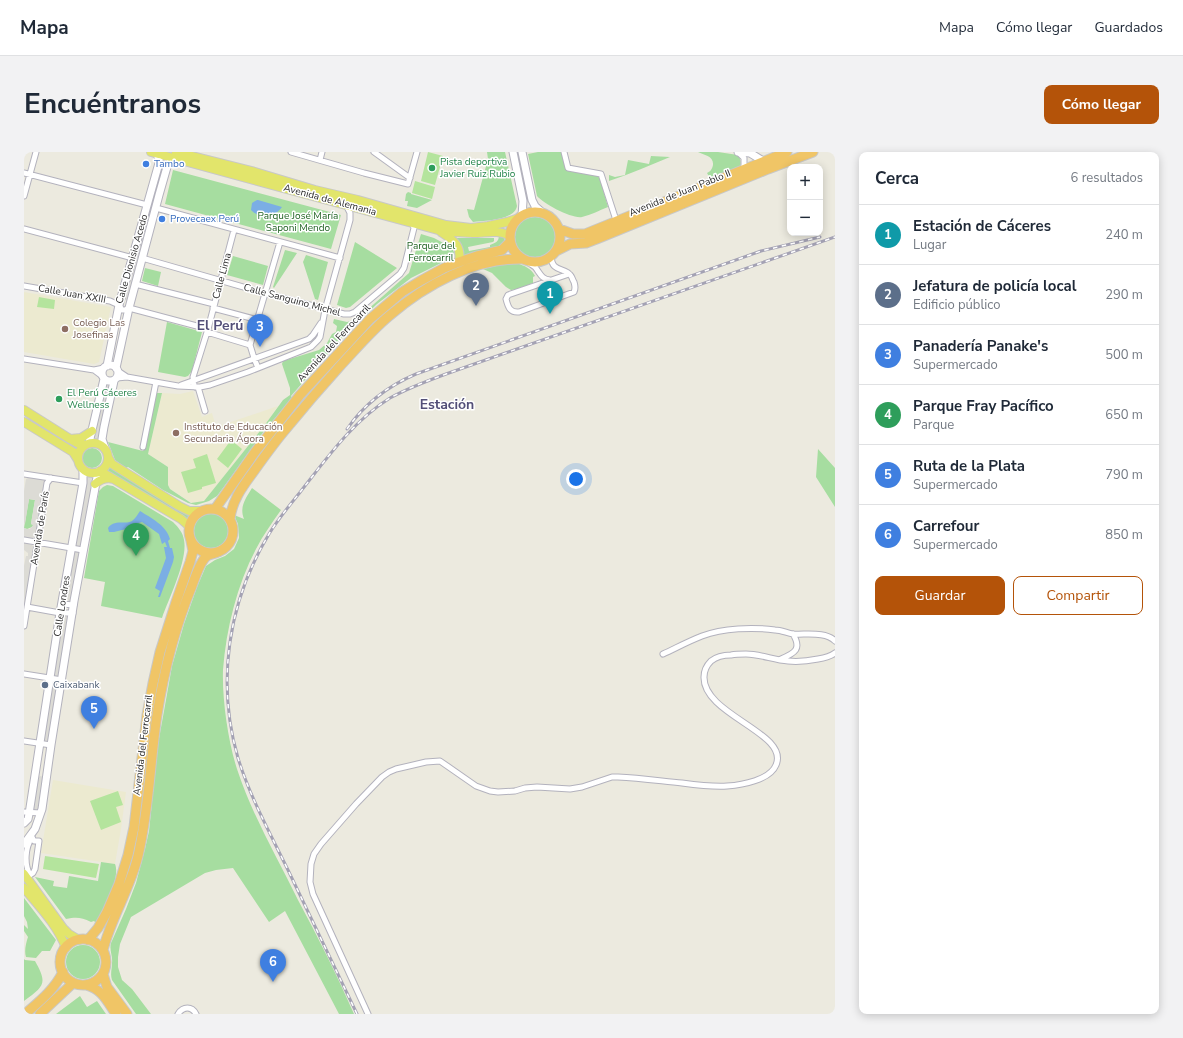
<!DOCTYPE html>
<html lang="es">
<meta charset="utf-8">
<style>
:root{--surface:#fff;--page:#f2f2f3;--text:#1f2937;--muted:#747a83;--line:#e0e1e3;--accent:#b45309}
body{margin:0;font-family:"Nunito Sans",sans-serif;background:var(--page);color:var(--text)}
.controls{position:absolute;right:12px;top:12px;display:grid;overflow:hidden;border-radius:8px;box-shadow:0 2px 10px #0003}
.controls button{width:36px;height:36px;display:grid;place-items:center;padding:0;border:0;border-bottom:1px solid var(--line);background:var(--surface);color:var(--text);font:20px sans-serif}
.you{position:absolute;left:552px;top:327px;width:14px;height:14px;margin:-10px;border:3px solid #fff;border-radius:50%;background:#1a73e8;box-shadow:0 0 0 6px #1a73e833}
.badge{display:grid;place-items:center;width:26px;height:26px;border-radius:50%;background:var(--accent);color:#fff;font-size:13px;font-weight:700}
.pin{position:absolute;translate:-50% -33px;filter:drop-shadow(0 1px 2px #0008)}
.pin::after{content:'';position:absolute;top:21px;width:14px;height:12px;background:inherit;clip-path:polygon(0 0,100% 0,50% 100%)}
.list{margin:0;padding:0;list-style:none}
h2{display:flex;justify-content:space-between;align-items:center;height:52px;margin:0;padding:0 16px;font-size:17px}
h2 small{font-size:13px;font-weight:400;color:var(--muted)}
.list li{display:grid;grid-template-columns:26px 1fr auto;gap:12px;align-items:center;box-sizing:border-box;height:60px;padding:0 16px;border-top:1px solid var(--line)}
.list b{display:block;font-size:15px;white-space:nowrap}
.list p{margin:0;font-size:13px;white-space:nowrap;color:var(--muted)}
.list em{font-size:13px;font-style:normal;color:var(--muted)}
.actions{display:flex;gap:8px;padding:12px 16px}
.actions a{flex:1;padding:9px 0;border:1px solid var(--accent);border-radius:8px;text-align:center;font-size:14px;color:var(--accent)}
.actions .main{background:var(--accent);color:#fff}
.map{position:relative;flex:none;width:811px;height:862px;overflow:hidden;border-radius:8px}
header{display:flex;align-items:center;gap:24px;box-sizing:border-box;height:56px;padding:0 20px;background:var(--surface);border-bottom:1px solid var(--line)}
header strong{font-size:19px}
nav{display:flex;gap:22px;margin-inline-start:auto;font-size:14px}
.intro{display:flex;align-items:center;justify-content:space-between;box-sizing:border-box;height:96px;padding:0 24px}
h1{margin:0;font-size:28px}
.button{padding:10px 18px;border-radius:8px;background:var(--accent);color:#fff;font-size:14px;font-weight:700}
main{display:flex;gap:24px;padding:0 24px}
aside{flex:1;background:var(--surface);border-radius:8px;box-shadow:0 2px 10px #0003}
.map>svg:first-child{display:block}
.education{fill:#ecead0}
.green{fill:#a6dda0}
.pitch{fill:#b4e49d}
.plaza{fill:#dcdbd5}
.water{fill:#7baee4}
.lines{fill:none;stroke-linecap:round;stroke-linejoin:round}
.street-casing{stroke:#b3b2bd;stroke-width:7}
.secondary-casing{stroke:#b3b2bd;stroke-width:9}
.primary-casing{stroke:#c8c8c8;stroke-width:10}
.highway-casing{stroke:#c8c8c8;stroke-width:11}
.street{stroke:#fff;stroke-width:5}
.secondary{stroke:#fff;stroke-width:7}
.primary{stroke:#e2e56b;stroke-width:8}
.highway{stroke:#f0c566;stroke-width:9}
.rail-casing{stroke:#a4a2b4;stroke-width:3}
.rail{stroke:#fff;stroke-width:1.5;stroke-dasharray:4.5;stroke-linecap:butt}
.shop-dot{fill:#3f7fe0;stroke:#fff;stroke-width:1.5}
.leisure-dot{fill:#2e9e5b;stroke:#fff;stroke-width:1.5}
.education-dot{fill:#8d6e63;stroke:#fff;stroke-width:1.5}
.service-dot{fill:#5c6f8a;stroke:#fff;stroke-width:1.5}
.labels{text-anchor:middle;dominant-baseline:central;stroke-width:3;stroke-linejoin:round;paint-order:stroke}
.leisure-label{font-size:10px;fill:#27864d;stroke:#fff;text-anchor:start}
.shop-label{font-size:10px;fill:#366cbe;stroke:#fff;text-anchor:start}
.street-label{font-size:10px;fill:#2b2b2b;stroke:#fff}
.park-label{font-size:10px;fill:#216324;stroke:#fff}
.education-label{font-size:10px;fill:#785e54;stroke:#fff;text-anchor:start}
.service-label{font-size:10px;fill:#4e5e75;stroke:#fff;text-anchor:start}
.district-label{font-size:14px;font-weight:bold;fill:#534f78;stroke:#fff}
</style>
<header>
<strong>Mapa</strong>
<nav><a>Mapa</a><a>Cómo llegar</a><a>Guardados</a></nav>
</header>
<div class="intro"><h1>Encuéntranos</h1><a class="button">Cómo llegar</a></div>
<main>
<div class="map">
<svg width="811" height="862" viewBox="0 0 811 862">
<rect width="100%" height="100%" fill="#eceadf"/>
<!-- education -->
<path class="education" d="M0 140 87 155 75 210 70 212 0 200Z
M169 239 178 265 188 261 192 275 254 254 240 274 180 349 168 351 146 337 144 333V315L124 302 138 241 156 242Z
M29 628 102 640 97 677 91 712 17 701Z"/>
<!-- green -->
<path class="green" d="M463 0H481L493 54C491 68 461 69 449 70L445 65 443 57 450 58 464 7Z
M514 0H538L543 18 575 23 584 55C576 58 567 63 558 65 548 67 520 52 513 44L504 2Z
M674 0H694L714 3C717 7 717 11 716 16L687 28 683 21C687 19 688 17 689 13 690 4 680 3 674 0Z
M627 4 646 5C626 13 606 22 585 29V23L591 25 601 23 604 8 625 12Z
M149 18 317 63 307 97 141 52Z
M384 40 387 41V42L408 48 393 56 383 54 384 49H381L382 42Z
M491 85a20 20 0 1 1 40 0a20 20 0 1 1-40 0Z
M397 82 410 86 425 94 426 93 430 100 429 105 387 126 353 152 321 182 267 244 268 246 240 279 199 336 193 344 185 349 172 353 164 351 139 338 104 315 102 316 91 308 84 290 119 299 120 297 132 241H138L124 302 144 315V333L146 337 167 351 180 349 240 274 259 248 266 243V236L258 212 259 209 295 198 303 191 308 182 312 180 313 174 309 171 310 167 323 170 333 167 385 121Z
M475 83 480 86 481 89 479 93 439 104 431 87 432 86H470V89L469 90 444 95 445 99 466 95V93C471 91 475 90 475 83Z
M331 90 373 116 326 155 322 156 313 153Z
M261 98 273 101 250 136 249 135Z
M282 103 304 110 294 148 291 147 279 110Z
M209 104 244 114 239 133 203 123Z
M492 111C501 114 507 116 511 124L509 125V131L494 137 487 138 482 135 468 121 459 117 477 113Z
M121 116 137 120 134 134 118 129Z
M143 170 178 180 168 219 164 224 161 225 134 220Z
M58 306a10 10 0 1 1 20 0a10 10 0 1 1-20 0Z
M794 297 811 316V355L792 325Z
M86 314 166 362 163 367 83 318Z
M83 333 89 334 149 370C155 376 159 381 160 388 164 408 145 446 138 466L77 454 81 430 60 426 75 339 79 335Z
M228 336 257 358C248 371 239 383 232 397 213 433 202 477 199 518 198 547 204 589 213 617 228 663 253 705 274 748 294 785 313 823 330 862H315L261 759 245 770 209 716 192 718 181 721 107 765 96 792 94 805V815L98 828 108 837 127 862H112L88 828C86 822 88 817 88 811 89 804 85 798 87 791L102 757 112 731 121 697 125 679 134 592 140 559 148 514 160 472 173 435 182 414 191 408 201 404 210 397 215 386 214 372 210 363 220 367C215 355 222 346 228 336Z
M5 347 11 348 7 372 10 373 8 375 3 377 0 376Z
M170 379a17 17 0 1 1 34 0a17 17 0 1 1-34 0Z
M77 710 91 712C97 726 79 758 72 771L70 769 67 770C57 765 52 765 42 767L11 725 30 729 29 734 43 736 45 724 74 729Z
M0 746 32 788 26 799H18L12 806 2 805C0 799 2 791 4 785L0 779V773L4 777 3 770 0 764Z
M42 810a17 17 0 1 1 34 0a17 17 0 1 1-34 0Z
M0 807 1 808 11 809C24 832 20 834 0 849Z
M56 844 63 855 73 849 82 862H32Z"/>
<!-- pitch -->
<path class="pitch" d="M404 0 419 4 411 33 397 29Z
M391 29 411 35 408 47 388 41Z
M15 145 31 148 30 157 13 155Z
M207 288 218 297 204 316 193 307Z
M183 302 192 331 178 335V337L164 341 157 320 172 316 169 307Z
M94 639 99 653 92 655 97 670 77 678 66 649Z
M21 704 75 712 72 726 19 717Z"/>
<!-- plaza -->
<path class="plaza" d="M125 60 128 61 105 148 103 149 100 148 123 61Z
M82 232 85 233 86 236 76 288 69 286 80 234Z
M61 324 70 325 58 393 55 395 52 394 51 391Z
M6 325 20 327 22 330 13 385 10 387 0 386V376L3 377H6L9 373 7 372 11 348 5 347 1 372 0 371V339L2 327Z
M0 391 8 393 11 396 0 462V414L2 404H4V401L0 398Z
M55 398 56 402 47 450 44 449 43 445 49 401 51 399Z
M38 465H44L35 524 33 525 29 522Z
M32 529 35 530 24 589H20L19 588 29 530Z
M17 624 20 626 14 658 13 659H9L14 625Z"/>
<!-- water -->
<path class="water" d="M233 48H234L258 55C250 66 237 68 227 58L228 51Z
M116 359C127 366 142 373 146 387L144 389 146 396H148L150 405 149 410 136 445H134L136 439 131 436 142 406 140 395H143L141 390 138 392 135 382 118 370 104 374 102 377 90 380H85L84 376C91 367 100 373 108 369 111 367 114 362 116 359Z"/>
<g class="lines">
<!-- street casing -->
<g class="street-casing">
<path id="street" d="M267 0 340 21 384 32 393 0
M350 0 386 26
M540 0 544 16 577 22 591 65
M714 0 720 6V14L718 18
M296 8 298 0
M0 21 123 53
M0 44 12 0
M132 56 316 106
M0 77 109 106
M527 104C528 122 541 114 547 124 548 125 549 129 550 130 551 134 552 136 550 140L495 160C486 161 484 155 482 147L484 143 545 122
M118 106 233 139 320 162H326L331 160 376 122 380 116 390 76 388 70
M503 109C505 111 508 113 511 115 516 121 517 127 526 128
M111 132 190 152
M0 134 86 149 95 153 98 158H101L105 156 184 177
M189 156 234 168
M183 180 226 193
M0 207 70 218 78 224
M234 216 230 206 226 193 256 90
M70 218 80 216
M103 225 154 234 176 235 186 233 224 220 287 195 294 188 296 185 301 158 326 68V61L322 53
M93 226 103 225 94 219
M157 233 285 187 289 183 297 171
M171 235 170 233 169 225 184 177 210 78
M174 235 181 259
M119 295 132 230
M0 322 59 331
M0 388 59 398
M38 452 50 453
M3 455 36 461H49
M0 474 23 331 27 326
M639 502C652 496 665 489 678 484 699 476 729 475 751 478 757 478 763 481 769 482 781 483 802 479 811 489
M757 507C771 501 778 497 769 482
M0 522 38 528
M0 589 27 593
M0 660 16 661
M8 685 10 689H15L11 717 9 721 6 723C0 712 1 696 8 685Z
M154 862C159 854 168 854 172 862
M344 862 289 742 286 730 287 712 290 702 297 692 332 652 358 625 365 620 372 617 402 610 416 609 452 634 466 639 474 640 491 639 501 636 513 635 546 637 558 635 588 625H594C616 626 637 629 658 631 673 633 688 635 703 634 718 633 746 628 752 613 766 581 679 563 680 525 680 519 683 513 687 509 692 505 700 503 707 503 712 502 717 502 722 502 736 502 750 508 764 509 774 510 784 509 794 507 800 506 806 505 811 501"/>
</g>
<!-- secondary casing -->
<g class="secondary-casing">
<path id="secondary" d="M489 0 499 49 498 64
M498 0 508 48 511 54 520 62
M714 0 726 1 739 9
M78 221a8 8 0 1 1 16 0a8 8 0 1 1-16 0Z
M83 214 95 153 135 11V7L133 2
M92 216 105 156 135 43 143 15 147 9 151 7
M65 291 80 227
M81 296 78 287 80 275 90 229
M0 671 4 667 5 662 36 461 59 331V317
M0 692 11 677 18 657 27 593 50 449 74 320"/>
</g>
<!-- primary casing -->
<g class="primary-casing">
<path id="primary" d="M127 0 414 78C426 80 437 81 449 81 462 81 474 77 486 84
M152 0 231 20 291 38 334 48 422 73 447 76 464 74 483 70 495 66
M417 80C429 88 438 93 435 110
M0 258 46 287 55 292 61 293
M0 270 49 300 54 308
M46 287 57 286 68 279
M54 306a15 15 0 1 1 30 0a15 15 0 1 1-30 0Z
M84 305 88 312 155 354 165 359H178
M76 319 157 367 165 374
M71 332C77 327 82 325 89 327
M0 722 39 776 45 782 55 788
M0 736C15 754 34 774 42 796"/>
</g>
<!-- highway casing -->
<g class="highway-casing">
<path id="highway" d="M486 85a25 25 0 1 1 50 0a25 25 0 1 1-50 0Z
M535 77 549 82H561L763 0
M532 99 546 92 562 91 575 86 744 17 789 0
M165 379a22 22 0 1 1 44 0a22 22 0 1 1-44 0Z
M191 357 231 300 276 243 346 167 378 140 398 128 420 116 435 110 453 104 478 98 486 90
M206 367C208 348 219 334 230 319 240 305 250 291 261 278 279 256 297 235 316 214 332 197 347 179 365 164 401 133 450 106 498 107
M36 810a23 23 0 1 1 46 0a23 23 0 1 1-46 0Z
M64 788 74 776 83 760 95 732 104 703 110 675 123 563 129 531 136 500 152 450 166 410 169 399 167 389
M79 798C87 766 106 737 114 704 125 658 126 610 133 563 140 519 151 475 168 434 171 426 176 409 183 404 186 402 191 402 194 400
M79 822 83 835 103 862
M62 833C78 837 83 849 92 862
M1 862C16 849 30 838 39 820
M16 862 49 831"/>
</g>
<!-- street -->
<use href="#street" class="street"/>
<!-- secondary -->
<use href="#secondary" class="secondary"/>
<!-- primary -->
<use href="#primary" class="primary"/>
<!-- highway -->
<use href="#highway" class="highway"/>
<!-- rail casing -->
<g class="rail-casing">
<path id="rail" d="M323 277C341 251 364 234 392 222L737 99 796 85
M333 862C310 814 287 766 264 718 246 681 226 645 214 606 192 530 204 450 245 382 254 367 266 353 277 339 303 306 329 269 366 246 384 236 403 229 422 222L811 85"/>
</g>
<!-- rail -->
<use href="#rail" class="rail"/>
</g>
<!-- markers -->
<g class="shop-dot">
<circle cx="122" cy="12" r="4"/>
<circle cx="138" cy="67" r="4"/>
</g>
<g class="leisure-dot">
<circle cx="408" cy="16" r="4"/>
<circle cx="35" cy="247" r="4"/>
</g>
<g class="education-dot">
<circle cx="41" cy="177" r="4"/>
<circle cx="152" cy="281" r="4"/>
</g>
<circle class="service-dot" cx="21" cy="533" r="4"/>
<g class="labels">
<!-- leisure labels -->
<g class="leisure-label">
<text x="416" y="10">Pista deportiva<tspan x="416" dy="12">Javier Ruiz Rubio</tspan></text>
<text x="43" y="241">El Perú Cáceres<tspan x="43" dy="12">Wellness</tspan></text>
</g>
<!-- shop labels -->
<g class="shop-label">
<text x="130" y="12">Tambo</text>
<text x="146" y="67">Provecaex Perú</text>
</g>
<!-- street labels -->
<g class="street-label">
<text transform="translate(656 41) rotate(-22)">Avenida de Juan Pablo II</text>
<text transform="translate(306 48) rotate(15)">Avenida de Alemania</text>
<text transform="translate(108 107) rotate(-74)">Calle Dionisio Acedo</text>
<text transform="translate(198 124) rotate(-75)">Calle Lima</text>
<text transform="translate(48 142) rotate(10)">Calle Juan XXIII</text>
<text transform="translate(268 148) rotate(15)">Calle Sanguino Michel</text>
<text transform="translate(310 191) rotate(-47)">Avenida del Ferrocarril</text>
<text transform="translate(16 376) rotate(-81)">Avenida de París</text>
<text transform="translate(38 454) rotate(-81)">Calle Londres</text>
<text transform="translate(119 593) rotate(-83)">Avenida del Ferrocarril</text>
</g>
<!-- park labels -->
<g class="park-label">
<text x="274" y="64">Parque José María<tspan x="274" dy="12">Saponi Mendo</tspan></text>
<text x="407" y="94">Parque del<tspan x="407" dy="12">Ferrocarril</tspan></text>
</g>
<!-- education labels -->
<g class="education-label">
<text x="49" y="171">Colegio Las<tspan x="49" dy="12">Josefinas</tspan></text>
<text x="160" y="275">Instituto de Educación<tspan x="160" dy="12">Secundaria Ágora</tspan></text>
</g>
<!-- service labels -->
<g class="service-label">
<text x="29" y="533">Caixabank</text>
</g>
<!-- district labels -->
<g class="district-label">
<text x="196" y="173">El Perú</text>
<text x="423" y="252">Estación</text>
</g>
</g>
</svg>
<div class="controls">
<button>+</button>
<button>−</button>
</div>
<div class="you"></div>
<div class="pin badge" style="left:526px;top:162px;background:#0f9aa8">1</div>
<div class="pin badge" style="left:452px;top:154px;background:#5c6f8a">2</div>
<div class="pin badge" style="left:236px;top:195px;background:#3f7fe0">3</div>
<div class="pin badge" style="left:112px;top:404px;background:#2e9e5b">4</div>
<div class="pin badge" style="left:70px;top:577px;background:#3f7fe0">5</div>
<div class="pin badge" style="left:249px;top:830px;background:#3f7fe0">6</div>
</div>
<aside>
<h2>Cerca<small>6 resultados</small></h2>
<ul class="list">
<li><span class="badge" style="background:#0f9aa8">1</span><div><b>Estación de Cáceres</b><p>Lugar</p></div><em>240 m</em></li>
<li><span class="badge" style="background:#5c6f8a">2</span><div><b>Jefatura de policía local</b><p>Edificio público</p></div><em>290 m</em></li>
<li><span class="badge" style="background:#3f7fe0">3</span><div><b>Panadería Panake's</b><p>Supermercado</p></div><em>500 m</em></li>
<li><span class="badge" style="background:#2e9e5b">4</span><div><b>Parque Fray Pacífico</b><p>Parque</p></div><em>650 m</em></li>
<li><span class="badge" style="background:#3f7fe0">5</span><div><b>Ruta de la Plata</b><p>Supermercado</p></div><em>790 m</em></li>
<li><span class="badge" style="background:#3f7fe0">6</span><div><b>Carrefour</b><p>Supermercado</p></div><em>850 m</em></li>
</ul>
<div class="actions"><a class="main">Guardar</a><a>Compartir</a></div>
</aside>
</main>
